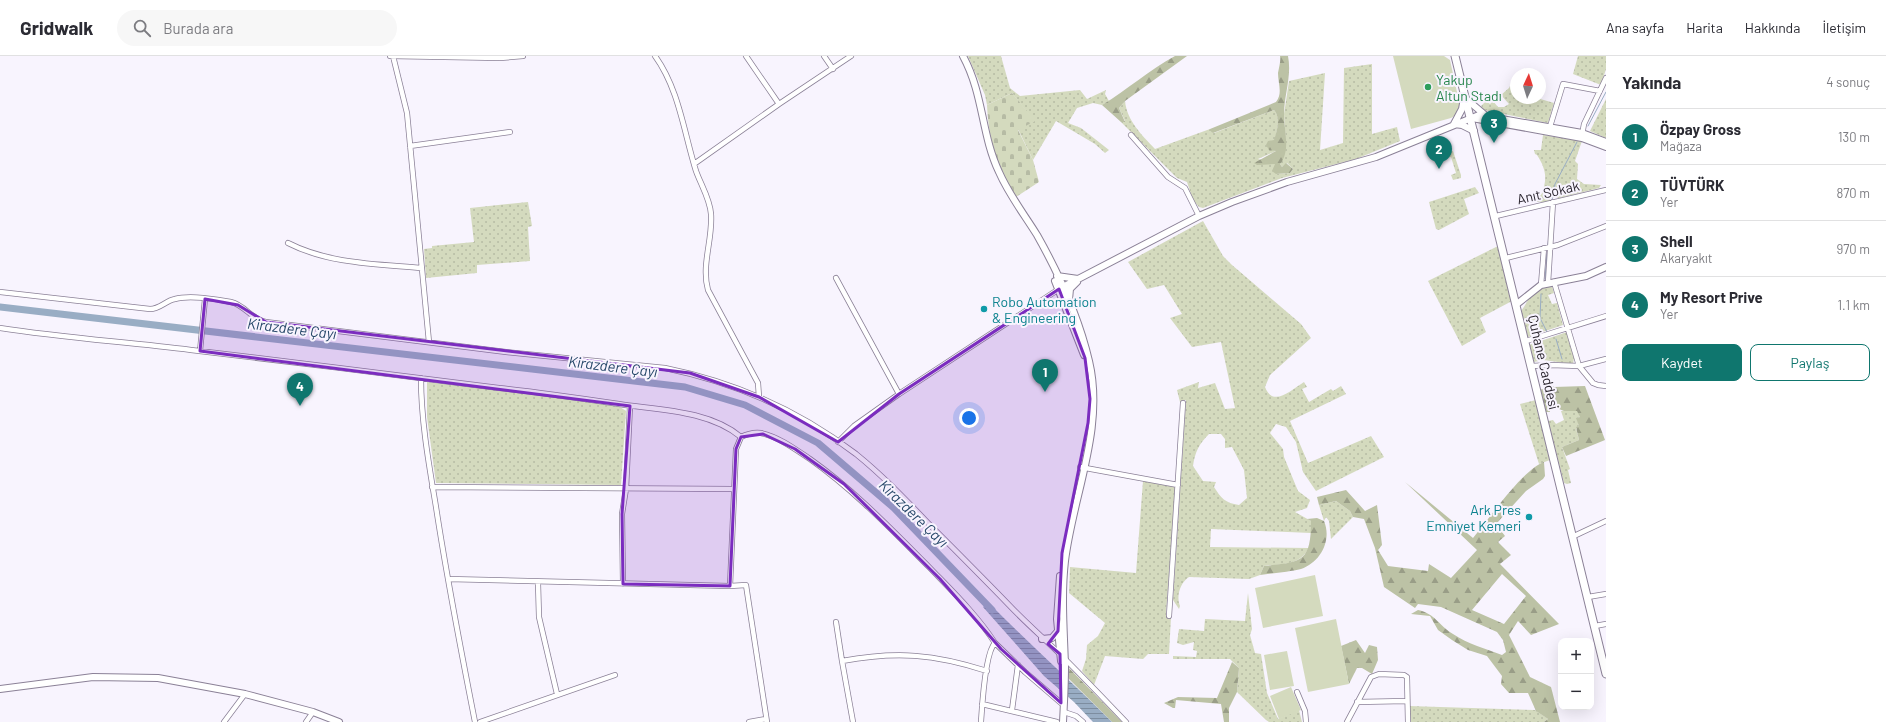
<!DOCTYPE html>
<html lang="tr">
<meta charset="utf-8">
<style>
:root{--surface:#fff;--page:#f7f7f7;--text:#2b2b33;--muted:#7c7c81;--line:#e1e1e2;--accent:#0f766e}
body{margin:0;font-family:Barlow,sans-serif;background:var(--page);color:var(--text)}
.controls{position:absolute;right:12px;bottom:12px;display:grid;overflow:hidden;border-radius:8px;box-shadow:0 4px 16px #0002}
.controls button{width:36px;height:36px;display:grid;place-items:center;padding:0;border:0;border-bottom:1px solid var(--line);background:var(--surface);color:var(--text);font:20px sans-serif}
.compass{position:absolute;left:1510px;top:12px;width:36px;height:36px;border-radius:50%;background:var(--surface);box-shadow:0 4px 16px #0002;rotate:4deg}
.you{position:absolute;left:969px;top:362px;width:14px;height:14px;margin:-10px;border:3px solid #fff;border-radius:50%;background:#1a73e8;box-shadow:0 0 0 6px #1a73e833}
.badge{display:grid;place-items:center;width:26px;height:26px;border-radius:50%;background:var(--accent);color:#fff;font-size:13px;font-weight:700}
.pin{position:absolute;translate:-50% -33px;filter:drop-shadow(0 1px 2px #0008)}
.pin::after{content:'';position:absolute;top:21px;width:14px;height:12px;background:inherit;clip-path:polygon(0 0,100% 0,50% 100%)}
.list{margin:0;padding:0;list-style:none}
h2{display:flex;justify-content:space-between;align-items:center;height:52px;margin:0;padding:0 16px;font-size:17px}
h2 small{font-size:13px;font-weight:400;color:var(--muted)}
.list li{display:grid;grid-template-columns:26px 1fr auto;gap:12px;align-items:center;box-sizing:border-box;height:56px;padding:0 16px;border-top:1px solid var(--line)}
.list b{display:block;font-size:15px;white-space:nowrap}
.list p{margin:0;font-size:13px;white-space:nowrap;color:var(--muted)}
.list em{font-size:13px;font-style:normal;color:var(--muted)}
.actions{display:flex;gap:8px;padding:12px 16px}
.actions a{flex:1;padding:9px 0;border:1px solid var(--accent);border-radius:8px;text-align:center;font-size:14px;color:var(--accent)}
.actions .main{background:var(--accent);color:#fff}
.icon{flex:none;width:22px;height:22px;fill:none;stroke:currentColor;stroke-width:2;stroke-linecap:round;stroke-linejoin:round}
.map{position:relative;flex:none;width:1606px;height:666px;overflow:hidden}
header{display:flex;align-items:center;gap:24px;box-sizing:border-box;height:56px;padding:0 20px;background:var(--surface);border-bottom:1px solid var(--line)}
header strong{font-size:19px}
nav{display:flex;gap:22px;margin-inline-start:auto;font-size:14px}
.search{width:280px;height:36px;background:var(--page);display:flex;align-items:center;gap:10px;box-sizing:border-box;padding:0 14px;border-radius:22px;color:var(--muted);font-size:15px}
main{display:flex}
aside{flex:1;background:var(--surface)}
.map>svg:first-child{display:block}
.grass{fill:url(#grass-dots);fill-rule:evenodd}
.forest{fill:url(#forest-firs);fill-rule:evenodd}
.cemetery{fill:url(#cemetery-stones)}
.green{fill:#d4dabe}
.water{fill:url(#water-rules)}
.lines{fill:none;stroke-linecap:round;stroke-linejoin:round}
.stream{stroke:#99adc4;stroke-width:1}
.river{stroke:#99adc4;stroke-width:7}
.street-casing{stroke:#8b8197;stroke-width:6}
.secondary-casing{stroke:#8b8197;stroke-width:8}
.primary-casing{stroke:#8b8197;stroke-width:9}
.street{stroke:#fff;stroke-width:4.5}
.secondary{stroke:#fff;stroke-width:6}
.primary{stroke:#fff;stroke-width:7}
.marked{fill:#7b2cbf;fill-opacity:0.2;stroke:#7b2cbf;stroke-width:3;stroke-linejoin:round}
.leisure-dot{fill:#2e9e5b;stroke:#f8f4fe;stroke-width:1.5}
.culture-dot{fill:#0f9aa8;stroke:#f8f4fe;stroke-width:1.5}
.labels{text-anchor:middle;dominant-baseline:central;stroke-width:4;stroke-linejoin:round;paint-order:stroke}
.leisure-label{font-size:14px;fill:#27864d;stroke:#f8f4fe;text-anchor:start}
.street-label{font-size:14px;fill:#2b262f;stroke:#f8f4fe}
.culture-label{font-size:14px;fill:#0d838f;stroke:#f8f4fe;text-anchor:start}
.water-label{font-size:15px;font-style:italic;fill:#264769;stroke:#f8f4fe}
</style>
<header>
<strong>Gridwalk</strong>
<div class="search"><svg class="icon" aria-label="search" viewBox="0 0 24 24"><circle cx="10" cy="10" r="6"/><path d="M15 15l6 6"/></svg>Burada ara</div>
<nav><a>Ana sayfa</a><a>Harita</a><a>Hakkında</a><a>İletişim</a></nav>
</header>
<main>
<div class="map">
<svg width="1606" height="666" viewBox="0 0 1606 666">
<defs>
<pattern id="grass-dots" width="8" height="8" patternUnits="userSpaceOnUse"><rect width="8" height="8" fill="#d4dabe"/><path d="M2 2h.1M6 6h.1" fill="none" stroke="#b6bba4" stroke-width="1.8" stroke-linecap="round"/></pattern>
<pattern id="forest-firs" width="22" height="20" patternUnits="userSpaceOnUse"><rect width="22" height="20" fill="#bcc2a5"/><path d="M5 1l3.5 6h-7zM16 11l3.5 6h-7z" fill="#999d87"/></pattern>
<pattern id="cemetery-stones" width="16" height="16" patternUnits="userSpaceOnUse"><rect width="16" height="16" fill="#d4dabe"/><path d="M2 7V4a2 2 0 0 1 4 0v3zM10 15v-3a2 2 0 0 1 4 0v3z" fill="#b6bba4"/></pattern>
<pattern id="water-rules" width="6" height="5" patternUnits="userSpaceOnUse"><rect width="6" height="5" fill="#99adc4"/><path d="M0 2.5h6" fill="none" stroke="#7d8da0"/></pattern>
</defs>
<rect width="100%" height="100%" fill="#f8f4fe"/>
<!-- grass -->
<path class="grass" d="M968 0H1001L1010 32 1020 40 1080 34 1087 43 1106 34 1105 38 1109 45 1102 49 1093 47 1077 52 1068 67 1081 72 1109 94 1105 97 1095 88 1056 65 1033 104 1018 73 1034 65 1012 37 987 49 985 39Z
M1578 0H1606V13L1601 29 1573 18Z
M1372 8V78L1397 71 1400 85 1356 103 1282 122 1203 152 1199 151 1193 144 1187 126 1177 122 1121 66 1125 65 1119 52 1125 45C1127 65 1142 79 1155 93L1210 73V75L1214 77 1274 54C1283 64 1274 81 1273 94L1276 95 1258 103 1275 108 1276 118 1290 117 1293 113 1287 107 1282 111 1280 108 1286 88 1284 58 1289 25 1325 17 1320 94 1343 87 1344 12Z
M1516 19V42H1537L1554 47 1548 67 1484 54 1481 50 1486 45 1490 48 1493 45 1498 51H1504L1509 48 1501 39 1509 32Z
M1606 43V82L1590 75Z
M1543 79 1582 85 1575 105 1578 108 1577 123 1584 128 1601 129 1599 132 1560 142H1550V146H1535L1534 142 1541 139C1548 123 1546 113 1537 99L1535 98 1534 94H1541Z
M1453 95 1461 119V122L1453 124 1451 119 1456 117 1451 101 1447 102 1445 98Z
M1475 131 1479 137 1464 143 1469 158 1439 174 1436 173 1429 146Z
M528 146 532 170 528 171 530 205 477 209V217L426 222 424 193 432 192V190L474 186 470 152Z
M1203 165 1223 200 1232 209 1301 268 1311 282 1270 319 1265 331C1273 352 1291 334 1304 326L1307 331 1302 333 1309 346 1331 333 1333 335 1341 330 1346 338 1290 365 1308 407 1371 380 1384 401 1316 435 1303 416 1296 386 1286 371 1276 368 1270 377 1283 393 1284 401 1298 435 1310 444 1307 452 1295 456 1311 465V477L1211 473 1210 491 1309 492C1299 510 1282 508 1264 510L1260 519 1249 523 1189 521C1180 527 1176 540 1180 550L1179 553 1173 544 1186 344 1180 346 1177 334 1199 326 1198 332 1215 327 1225 353 1235 352 1221 286 1192 291 1170 262 1182 258 1164 229 1147 233 1128 206ZM1209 378H1221L1225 383V392L1232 391 1244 414 1247 442 1239 449C1225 447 1221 442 1214 431L1216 426 1203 425 1193 410C1195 396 1199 388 1209 378Z
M1498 190 1512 245 1480 262 1486 276 1462 290 1428 225Z
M1552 230 1554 237 1548 239 1552 248 1557 247 1563 269 1528 281 1521 255C1531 242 1531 231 1552 230Z
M1567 276 1574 302 1573 308 1543 304 1534 306 1529 289Z
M427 326 553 340 620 351 626 355 621 429 436 427 427 361Z
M1536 344 1550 404 1539 408 1520 348Z
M1561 355H1578L1580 361 1577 362 1579 370 1576 372 1579 384 1562 391 1570 413 1568 414 1571 427 1567 428 1564 427 1548 365 1553 364 1556 368 1564 364Z
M1143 425 1173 430 1176 433 1166 557 1167 561H1171L1169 598H1148L1143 603 1105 600 1094 629 1082 615 1086 603 1087 589 1098 580 1105 567 1069 537 1070 511 1136 517Z
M1336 445 1350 455 1353 461 1331 483 1329 465 1326 461 1324 465 1319 449Z
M1248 537 1252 573 1250 579 1255 597 1261 598 1267 637 1278 663 1299 654 1302 666H1269L1266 664 1237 636 1239 612 1230 603H1173V600L1196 601 1197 595 1193 594 1194 586 1183 589 1177 587 1179 573 1204 575 1205 563 1245 565Z
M1409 650 1535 654 1548 663 1544 666H1410Z"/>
<!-- forest -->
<path class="forest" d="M1175 0H1187L1125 45 1119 52 1125 66H1121L1102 49C1127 34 1149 14 1175 0Z
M1280 0H1288C1292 20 1284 39 1284 59 1284 74 1291 95 1280 108L1282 111 1286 107 1293 113 1290 117 1276 118 1272 115 1275 108 1257 109 1254 107 1276 95 1269 94 1266 89 1268 85 1274 84C1277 75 1281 62 1274 54L1213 77 1210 75V73L1276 46C1283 38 1278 27 1278 17 1279 11 1281 5 1280 0Z
M1553 330 1554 331 1585 330 1605 384 1566 400 1562 391 1579 384 1576 371 1579 370 1576 362 1580 361 1577 355H1564L1554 351 1550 352V356H1546L1539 334Z
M1544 406 1545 420 1543 423 1526 435 1496 468 1505 480 1498 486 1511 499 1500 508 1559 568 1531 579 1518 565 1509 579 1530 621 1551 631 1560 666H1544L1548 663 1536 655 1528 637H1509L1501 628 1502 620 1487 600 1468 594 1452 584 1438 574 1430 560 1411 558 1418 554C1436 558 1438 569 1453 578 1468 588 1486 593 1502 599L1506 596 1503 584 1497 576 1441 551 1418 548 1415 552 1384 531 1375 492 1364 463 1353 461 1350 455 1336 445 1319 449 1317 441 1346 434 1365 455 1377 449 1382 489 1378 494 1388 510 1428 515 1429 508 1451 522 1477 494 1405 426 1473 482C1490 462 1521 415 1544 406ZM1502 518 1526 540 1504 568 1472 554Z
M1317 462 1324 465C1332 484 1321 506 1301 513 1290 516 1272 517 1260 519L1264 510C1301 506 1311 507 1311 465L1307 463Z
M1356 584 1365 597 1369 589 1377 591 1378 604 1372 618 1362 612H1357L1349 628 1341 590Z
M1232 606 1239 612 1237 636 1229 652V666H1224L1221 648 1176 644 1175 652H1173L1164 647 1178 641 1217 642Z
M1068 611 1122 666H1112L1068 622Z"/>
<!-- cemetery -->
<path class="cemetery" d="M1012 37 1035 65 1018 74 1033 104 1039 126 1016 141C997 107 989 89 987 49Z"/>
<!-- green -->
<path class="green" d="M1393 0H1444L1450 4 1460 50 1456 59 1451 62 1411 73Z
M1315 519 1323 560 1263 572 1255 532Z
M1336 563 1349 628 1308 636 1295 572Z
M1287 595 1294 630 1270 634 1264 599Z
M1291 631 1301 654 1279 663 1270 640Z"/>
<!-- water -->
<path class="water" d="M988 546C1028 587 1071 625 1112 666H1093L1074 646 1044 620 983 551Z"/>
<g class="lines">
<!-- stream -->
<path class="stream" d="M1588 70 1606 36
M1552 144 1555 128 1577 86
M1548 189 1549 180
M1545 223 1547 198
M1541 238 1540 262 1547 276
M1556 283 1562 303"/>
<!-- river -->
<path class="river" d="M0 251 685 331 745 349 818 387 894 452 992 554"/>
<!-- street casing -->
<g class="street-casing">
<path id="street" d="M390 0 500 2 523 0
M393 0 407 57 429 286
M655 0C679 33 684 77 696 115 701 129 710 143 711 158 713 183 701 209 708 234L758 327 759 341
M746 0 779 48
M824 0 833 13
M1549 74 1563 28 1600 35
M1131 79 1168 121 1185 132 1199 160
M1582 79 1584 68 1606 22
M410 90 510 76
M694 108 779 48 851 0
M1496 160 1606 134
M288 187C329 208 377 208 422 212
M1506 202 1558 189 1606 170
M836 222 899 338
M1554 226 1579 310 1593 327 1598 329 1606 330
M1548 227 1553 146
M1541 229 1544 192
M0 236 150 253C160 253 165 245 175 243 189 239 217 243 231 246 245 249 252 264 266 266L506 296 665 312C734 326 800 355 856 398 882 419 905 443 928 467 955 494 982 521 1009 549 1027 568 1047 585 1065 603 1086 624 1106 645 1126 666
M0 272C64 282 128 286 191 294 294 306 396 319 499 332 539 336 579 342 619 348 658 354 709 354 741 381L736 393 730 530
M1526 285 1606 260
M200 295 205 243
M1532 310 1551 309 1579 310 1606 303
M421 322C421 365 429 409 436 451 447 523 461 595 475 666
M741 381C747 378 754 376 761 377 779 381 795 393 810 403 854 434 891 473 929 511 952 535 977 559 995 587
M838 386 854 370 899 338 1059 233
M1080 411 1178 429
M432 431 733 433
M1574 480 1606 465
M448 523 730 530 746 529 767 666
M538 527 539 561 557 638
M623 528 622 458 626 433 630 350
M1588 541 1606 538
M1169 560 1183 347
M836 566 842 605C897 595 934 598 987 615
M1595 570 1606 568
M842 605 853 666
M1297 636 1305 655 1306 666
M1357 646 1406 645
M982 648 1057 666
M1012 654 1018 609
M1064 656 1076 660 1083 666
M224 666 245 638
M306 666 313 656
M480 666 615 619
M749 666 766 663
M981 666C982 651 985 596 995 587L1025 616 1061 647
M1347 666 1371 621 1379 618 1404 619 1407 621 1408 666"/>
</g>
<!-- secondary casing -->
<g class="secondary-casing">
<path id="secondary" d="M963 0C984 39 981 78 999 116 1009 139 1024 158 1037 179 1059 218 1079 262 1089 305 1105 372 1073 439 1065 505 1061 540 1064 575 1065 610 1065 629 1064 647 1063 666
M1464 42 1462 53 1454 68 1462 69 1474 75
M1465 42 1485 59
M1472 62 1582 82 1606 91
M1057 220 1078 223
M1055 225 1084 299
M1059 233 1199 160 1232 146 1287 126 1376 101 1479 59 1582 77 1606 86
M1069 244 1070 233 1077 226
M1517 248 1541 229 1586 220 1606 211
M1060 520 1057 563 1061 605
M1042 583 1052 582 1058 575
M0 633 93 621 158 622 245 638 313 656 339 666"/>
</g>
<!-- primary casing -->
<g class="primary-casing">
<path id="primary" d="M1455 0 1606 618"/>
</g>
<!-- street -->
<use href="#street" class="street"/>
<!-- secondary -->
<use href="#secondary" class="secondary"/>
<!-- primary -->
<use href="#primary" class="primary"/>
</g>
<!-- marked area -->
<path class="marked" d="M1059 233 1085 302 1090 343 1088 367 1062 497 1058 575 1048 588 1060 598 1061 647 1001 593 940 523 844 428 795 393 763 378 741 381 736 393 730 530 623 528 622 458 630 350 200 295 205 243 238 249 266 266 690 317 759 341 838 386 899 338Z"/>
<!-- markers -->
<circle class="leisure-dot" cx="1428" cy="31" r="4"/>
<g class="culture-dot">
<circle cx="984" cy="253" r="4"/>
<circle cx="1529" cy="461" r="4"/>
</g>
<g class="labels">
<!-- leisure labels -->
<g class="leisure-label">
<text x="1436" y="23">Yakup<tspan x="1436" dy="16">Altun Stadı</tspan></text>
</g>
<!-- street labels -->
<g class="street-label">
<text transform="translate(1548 136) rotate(-13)">Anıt Sokak</text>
<text transform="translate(1544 306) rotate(77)">Çuhane Caddesi</text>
</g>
<!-- culture labels -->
<g class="culture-label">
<text x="992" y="245">Robo Automation<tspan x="992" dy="16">&amp; Engineering</tspan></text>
<text x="1521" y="453" text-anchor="end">Ark Pres<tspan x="1521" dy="16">Emniyet Kemeri</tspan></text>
</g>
<!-- water labels -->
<g class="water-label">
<text transform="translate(292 272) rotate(7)">Kirazdere Çayı</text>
<text transform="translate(613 310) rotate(7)">Kirazdere Çayı</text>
<text transform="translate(914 457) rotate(44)">Kirazdere Çayı</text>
</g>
</g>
</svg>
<div class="controls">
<button>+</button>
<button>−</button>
</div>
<svg class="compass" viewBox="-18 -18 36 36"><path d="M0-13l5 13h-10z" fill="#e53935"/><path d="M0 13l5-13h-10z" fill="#7c7c81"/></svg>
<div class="you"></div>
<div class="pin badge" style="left:1045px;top:336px">1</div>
<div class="pin badge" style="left:1439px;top:113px">2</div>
<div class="pin badge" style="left:1494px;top:87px">3</div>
<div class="pin badge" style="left:300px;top:350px">4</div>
</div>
<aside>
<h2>Yakında<small>4 sonuç</small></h2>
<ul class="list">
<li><span class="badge">1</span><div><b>Özpay Gross</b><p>Mağaza</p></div><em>130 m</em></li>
<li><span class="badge">2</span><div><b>TÜVTÜRK</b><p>Yer</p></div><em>870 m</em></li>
<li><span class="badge">3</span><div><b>Shell</b><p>Akaryakıt</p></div><em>970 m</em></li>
<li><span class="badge">4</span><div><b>My Resort Prive</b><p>Yer</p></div><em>1.1 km</em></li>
</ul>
<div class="actions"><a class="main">Kaydet</a><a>Paylaş</a></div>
</aside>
</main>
